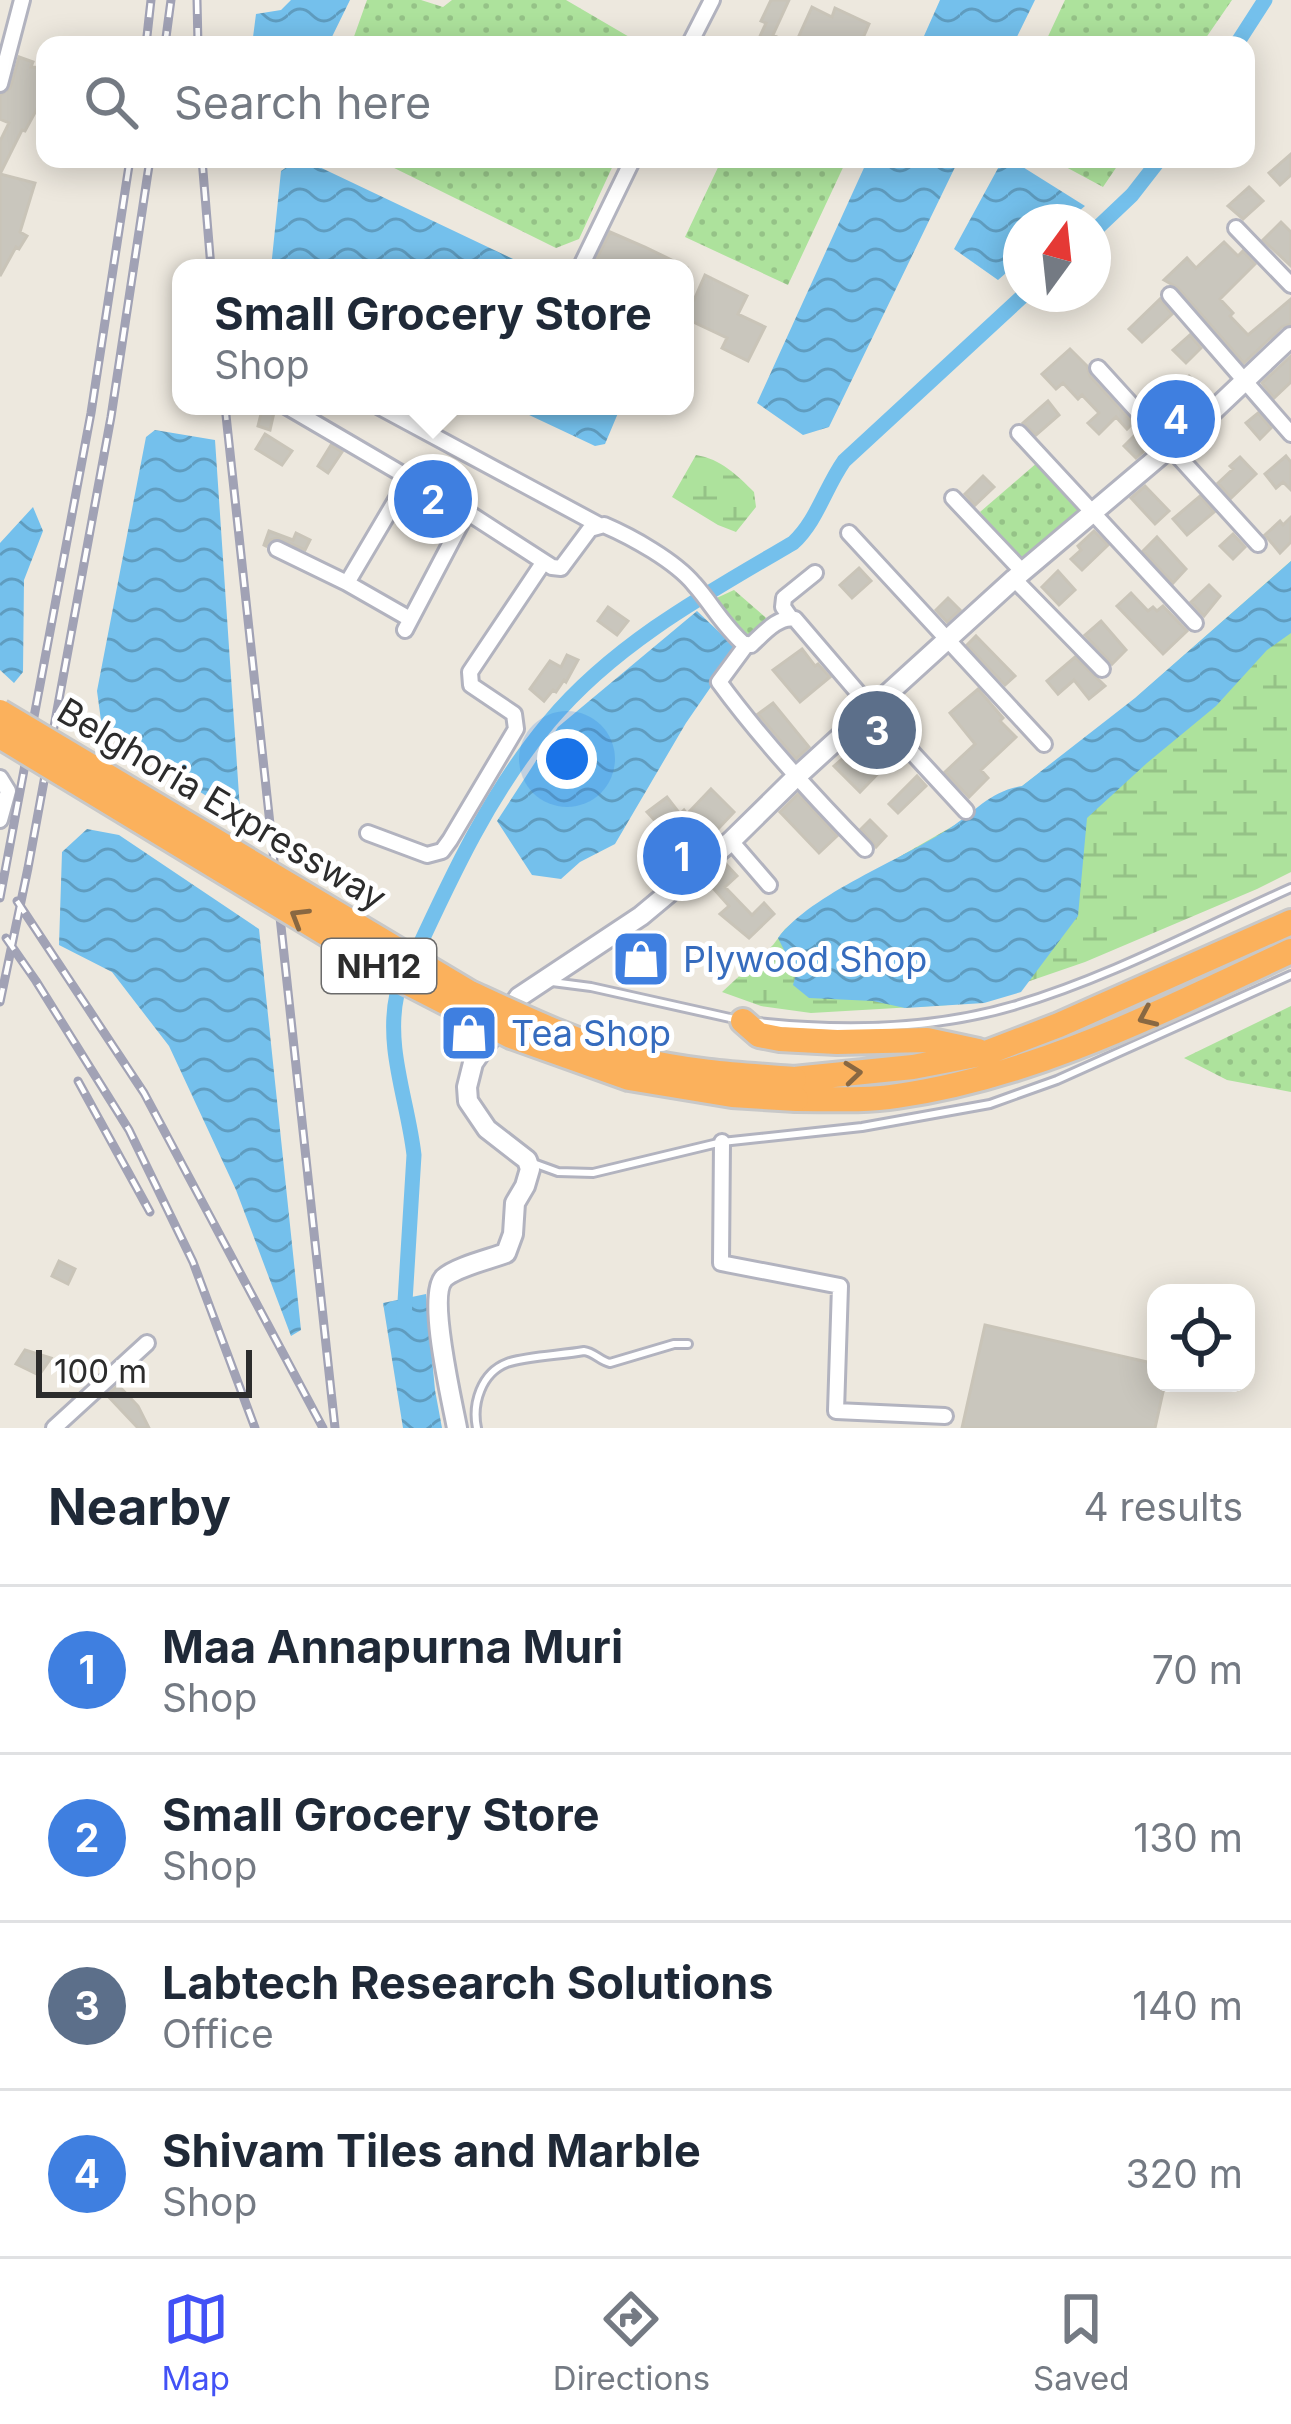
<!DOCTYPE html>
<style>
:root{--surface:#fff;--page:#f6f6f7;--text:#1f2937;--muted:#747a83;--line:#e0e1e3;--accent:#4251f6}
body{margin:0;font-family:Inter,sans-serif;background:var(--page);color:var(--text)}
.controls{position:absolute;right:36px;bottom:36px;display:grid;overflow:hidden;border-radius:24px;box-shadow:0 6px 30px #0003}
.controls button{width:108px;height:108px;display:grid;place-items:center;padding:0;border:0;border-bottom:3px solid var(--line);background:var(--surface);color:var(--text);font:60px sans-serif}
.compass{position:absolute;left:1003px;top:204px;width:108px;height:108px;border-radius:50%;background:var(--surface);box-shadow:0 6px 30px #0003;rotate:15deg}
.scale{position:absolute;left:36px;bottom:30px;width:216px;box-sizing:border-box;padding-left:12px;border:6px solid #2c2c2c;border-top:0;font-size:33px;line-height:42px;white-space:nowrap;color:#2c2c2c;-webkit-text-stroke:9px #fff;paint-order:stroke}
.you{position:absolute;left:567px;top:759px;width:42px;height:42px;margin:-30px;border:9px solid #fff;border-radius:50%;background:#1a73e8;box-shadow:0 0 0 18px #1a73e833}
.badge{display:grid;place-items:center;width:78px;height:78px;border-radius:50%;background:var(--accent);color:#fff;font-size:39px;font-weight:700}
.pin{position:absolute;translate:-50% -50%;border:6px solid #fff;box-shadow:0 3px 12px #0006}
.popup{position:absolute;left:172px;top:259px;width:522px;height:156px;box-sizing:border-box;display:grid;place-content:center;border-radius:24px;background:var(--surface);filter:drop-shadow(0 3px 9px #0005);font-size:39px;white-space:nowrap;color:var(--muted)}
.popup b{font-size:45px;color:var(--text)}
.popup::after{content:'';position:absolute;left:50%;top:100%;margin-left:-24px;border:24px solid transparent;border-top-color:var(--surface)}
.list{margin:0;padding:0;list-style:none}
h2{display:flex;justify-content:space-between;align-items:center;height:156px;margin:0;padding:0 48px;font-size:51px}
h2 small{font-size:39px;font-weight:400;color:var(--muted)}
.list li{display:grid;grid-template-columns:78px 1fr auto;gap:36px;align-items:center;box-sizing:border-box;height:168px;padding:0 48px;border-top:3px solid var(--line)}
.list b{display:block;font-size:45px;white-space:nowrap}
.list p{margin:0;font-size:39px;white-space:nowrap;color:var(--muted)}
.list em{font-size:39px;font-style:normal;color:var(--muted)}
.icon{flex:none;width:66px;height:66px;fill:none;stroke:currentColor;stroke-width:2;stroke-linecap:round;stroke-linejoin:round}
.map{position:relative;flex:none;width:1291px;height:1428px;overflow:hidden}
.search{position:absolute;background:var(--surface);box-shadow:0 6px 30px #0003;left:36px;right:36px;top:36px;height:132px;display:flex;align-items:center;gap:30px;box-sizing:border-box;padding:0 42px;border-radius:24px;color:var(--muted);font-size:45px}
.sheet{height:828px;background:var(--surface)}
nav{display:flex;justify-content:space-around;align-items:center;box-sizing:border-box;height:168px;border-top:3px solid var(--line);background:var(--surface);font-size:33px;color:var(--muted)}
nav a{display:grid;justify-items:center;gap:6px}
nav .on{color:var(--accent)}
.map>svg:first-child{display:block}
.grass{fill:url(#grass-dots)}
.wetland{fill:url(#wetland-marsh)}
.water{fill:url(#water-waves)}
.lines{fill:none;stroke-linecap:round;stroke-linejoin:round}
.canal{stroke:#74c0ec;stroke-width:15}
.building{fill:#c9c6bd;stroke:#c9c4b8;stroke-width:3}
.lane-casing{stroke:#b2b3bf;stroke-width:12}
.street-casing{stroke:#b2b3bf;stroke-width:20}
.secondary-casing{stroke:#b2b3bf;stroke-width:24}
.highway-casing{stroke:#c8c8c8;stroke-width:30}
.lane{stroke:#fff;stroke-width:6}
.street{stroke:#fff;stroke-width:14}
.secondary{stroke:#fff;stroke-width:18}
.highway{stroke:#fbb15c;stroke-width:24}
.rail-casing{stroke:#a1a2b5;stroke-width:9}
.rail{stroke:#fff;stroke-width:4.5;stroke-dasharray:14;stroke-linecap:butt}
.highway-bridge-casing{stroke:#c8c8c8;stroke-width:30;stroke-linecap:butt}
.highway-bridge{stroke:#fbb15c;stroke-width:24}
.oneway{stroke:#896842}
.labels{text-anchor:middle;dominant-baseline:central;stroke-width:10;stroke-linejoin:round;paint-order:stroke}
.shield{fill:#fff;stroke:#6b6b6b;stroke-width:3}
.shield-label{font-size:33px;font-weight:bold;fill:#2c2c2c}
.street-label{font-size:36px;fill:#2c2c2c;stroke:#fff}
.shop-label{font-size:36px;fill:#366cbe;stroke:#fff;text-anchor:start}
</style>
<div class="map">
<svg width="1291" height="1428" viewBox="0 0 1291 1428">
<defs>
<pattern id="grass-dots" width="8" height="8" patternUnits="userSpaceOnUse" patternTransform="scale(3)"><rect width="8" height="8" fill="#ade29c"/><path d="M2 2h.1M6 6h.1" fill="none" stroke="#95c287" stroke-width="1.8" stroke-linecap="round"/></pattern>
<pattern id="wetland-marsh" width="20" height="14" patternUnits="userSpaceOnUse" patternTransform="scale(3)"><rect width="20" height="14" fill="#ade29c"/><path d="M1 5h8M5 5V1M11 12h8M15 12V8" fill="none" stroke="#95c287"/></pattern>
<pattern id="water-waves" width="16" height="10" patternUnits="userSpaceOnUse" patternTransform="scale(3)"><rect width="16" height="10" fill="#74c0ec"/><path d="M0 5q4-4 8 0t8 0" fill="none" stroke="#5f9cbf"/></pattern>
</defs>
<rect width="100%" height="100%" fill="#ede8de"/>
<!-- grass -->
<path class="grass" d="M367 0H421L443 7 452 0H566L643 45H351Z
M1065 0H1232L1201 45H1044Z
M376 159H616L579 239 556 248Z
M722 159H847L788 285 685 237Z
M1051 159H1122L1103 187Z
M1038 462 1081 512 1023 561 980 512Z
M734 590 772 623 749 639 710 601Z
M1291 1006V1092L1227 1080 1184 1058Z"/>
<!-- wetland -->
<path class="wetland" d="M696 455C721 459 737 475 754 492L756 507 736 532 718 525 672 497Z
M1291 561V872L1257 889 1085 962 1001 991 948 1005 811 1013 761 1006 722 992 773 945 785 929 812 907 1021 787 1121 711Z"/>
<!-- water -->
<path class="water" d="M291 0H350L328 45H252L256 14 281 10Z
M940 0H1035L1013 45H920Z
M868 159H959L829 427 803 435 757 403Z
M1003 159H1010L1085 206 1066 222H1021V260L998 280 954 249Z
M297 160 311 163 532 268H271L281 171Z
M530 406H621L605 444 595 446 527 414Z
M155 430 215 440 240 810 234 814 102 728 97 691 146 437Z
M33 507 43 531 24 580 23 672 14 683 0 670V543Z
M1291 561V633L1267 650 1216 706 1147 763 1087 818 1078 916 1021 992 984 1003 905 1008 873 1001 809 998 793 985 796 974 778 938C812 893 902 860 950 828 976 811 990 791 1022 786L1135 698Z
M697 611 737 649 686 723 615 844 580 862 561 879 532 875 497 821 558 727Z
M87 829 119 835 259 929 301 1330 291 1336 236 1190 169 1046 112 972 59 945 62 852Z
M426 1294 435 1390 442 1428H403L383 1303Z"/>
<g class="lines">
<!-- canal -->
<path class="canal" d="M1236 45 1265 0
M1093 232 1132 195 1160 159
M404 1318 414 1155C408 1101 385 1048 397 994 441 900 482 802 549 722 614 644 707 593 793 543 817 521 825 488 844 461L1025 294"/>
</g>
<!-- building -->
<path class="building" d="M771 0H789L773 35 794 45H756L766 23 761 21Z
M812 7 832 17 835 8 869 24 860 45H813L798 38Z
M19 57 33 62 31 67 45 68V94L25 131 22 130 0 174 35 183 20 232 27 236 19 249 16 247 0 276V141L9 123 0 119V95L10 88Z
M1291 154V175L1280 185 1269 173Z
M1249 187 1263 201 1243 219 1228 206Z
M1281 222 1291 232V266L1263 240Z
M610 232 645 247 688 268H592Z
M1224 242 1238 256 1243 251 1255 264 1220 299 1233 313 1230 316 1248 335 1291 299V324L1282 327 1244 363 1178 288 1164 280 1187 258 1196 268Z
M705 275 747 296 738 314 765 327 748 361 722 348 727 338 685 318V296L694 300Z
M1160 299 1172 314 1142 342 1129 329Z
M1190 335 1201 348 1186 363 1173 350Z
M1070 349 1087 366 1090 376 1133 423 1127 429 1116 417 1099 434 1088 423 1099 413 1082 395 1078 399 1063 383 1056 389 1042 374Z
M1291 356V382L1274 398 1262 383Z
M1189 376 1209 396 1188 415 1169 395Z
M1048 401 1059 415 1036 435 1023 423Z
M263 406 275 408 270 430 258 426Z
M1258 413 1271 428 1260 439 1246 423Z
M1138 432 1151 445 1136 458 1124 446Z
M265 434 292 451 282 465 256 449Z
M331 445 342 452 328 473 318 466Z
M1286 456 1291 462V490L1283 482 1276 488 1265 474Z
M1240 457 1256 474 1231 498 1218 483 1233 469 1230 466Z
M983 476 994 487 975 505 965 494Z
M1145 486 1169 511 1155 524 1131 498Z
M1200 496 1214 512 1187 535 1173 519Z
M1291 517V542L1280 553 1265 535 1280 521 1283 525Z
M269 531 293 540 296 533 310 540 305 550 277 538 270 540 266 546 264 545Z
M1094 531 1108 545 1082 570 1071 559 1081 550 1078 546Z
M1233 534 1245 547 1233 559 1220 546Z
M1157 537 1186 569 1173 583 1143 551Z
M859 568 871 581 852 598 840 585Z
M1058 571 1075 590 1059 605 1042 587Z
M1209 585 1220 596 1204 616 1191 602Z
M1131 593 1148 611 1153 607 1157 611 1163 606 1187 631 1163 654 1117 606Z
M948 598 960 610 947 622 936 610Z
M608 607 628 621 617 635 598 621Z
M1101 621 1126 650 1112 664 1085 635Z
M976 636 1015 676 1005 685 967 645Z
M802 649 815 666 818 664 830 677 800 702 773 670Z
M567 655 578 660 566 682 564 680 556 692 553 690 544 701 530 689 550 661 561 667Z
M1075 657 1105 686 1089 699 1074 680 1058 694 1047 681Z
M978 689 1003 718 1000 721 1016 737 981 770 988 778 969 797 945 772 975 744 950 713Z
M773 703 809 747 796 759 758 714Z
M870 735 893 758 860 792 834 766Z
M917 776 926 786 898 813 889 804Z
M711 789 734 812 716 831 704 819 676 844 647 812 667 797 680 814 684 810 687 814Z
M798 794 837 836 819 853 780 812Z
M870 820 886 836 876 847 861 829Z
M725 863 737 876 725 887 752 915 764 903 774 914 749 938 720 914 729 906 706 880Z
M59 1261 75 1269 68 1284 52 1276Z
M985 1325 1156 1364V1383H1165L1155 1428H962Z
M25 1350 51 1358 39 1375 16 1364Z
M118 1385 138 1406 149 1428H138L107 1395Z"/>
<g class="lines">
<!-- lane casing -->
<g class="lane-casing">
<path id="lane" d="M552 982 591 987 739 1020
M758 1022C842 1031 931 1030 1013 1006 1109 978 1199 929 1291 888
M536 1164 558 1172 593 1173 722 1142 862 1127 990 1104 1057 1080 1291 975
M477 1428C472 1404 481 1373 507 1363 525 1356 563 1355 584 1351 594 1352 600 1361 610 1363L674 1344H688"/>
</g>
<!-- street casing -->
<g class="street-casing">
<path id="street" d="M689 45 712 0
M0 84 22 0
M1236 228 1291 285
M580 268 633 159
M1170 295 1291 434
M1098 368 1258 544
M286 406 467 512 552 567 561 568 590 529 604 525C632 537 675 561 694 584 712 604 723 626 744 644L751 645C763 634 779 615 795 619L872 709 966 811
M378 406 599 525
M1019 433 1195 623
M953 498 1022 571
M849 533 1044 744
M277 549 347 583 410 619
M1014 579 1102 669
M347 583 409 478
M790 617 783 607 784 598 815 573
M405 630 467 512
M747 644 719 682C763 742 813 796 865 849
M0 778 8 791 0 820
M368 833 427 855 442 851 450 840 516 729 514 714 471 685 470 672 543 563
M731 841 769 885
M722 1142 721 1263 840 1286 836 1411 945 1416
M54 1428 147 1343"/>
</g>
<!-- secondary casing -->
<g class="secondary-casing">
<path id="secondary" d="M457 1428C452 1401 427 1296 444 1278 456 1267 490 1259 506 1253L513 1234 515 1203 525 1186 530 1169 527 1160 487 1129 468 1101 467 1087 473 1063 519 997 641 916 731 841 795 778 1014 579 1214 410 1291 337"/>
</g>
<!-- highway casing -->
<g class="highway-casing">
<path id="highway" d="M743 1021 759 1035 780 1039 837 1042 927 1040 978 1051
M794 1079 913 1067 986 1053 1059 1025 1291 922
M796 1099C829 1099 864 1101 897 1096 1037 1076 1164 1010 1291 951"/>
</g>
<!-- lane -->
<use href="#lane" class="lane"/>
<!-- street -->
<use href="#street" class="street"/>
<!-- secondary -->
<use href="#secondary" class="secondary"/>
<!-- highway -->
<use href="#highway" class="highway"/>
<!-- rail casing -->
<g class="rail-casing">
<path id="rail" d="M197 0 198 45
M146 45 151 0
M165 45 171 0
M202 159 211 268
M225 406 335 1428
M0 898 91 413 130 159
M17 901 144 1093 323 1428
M6 938 36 981 129 1130 193 1262 255 1428
M0 1002 28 868 111 417 150 159
M78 1081 150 1212"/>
</g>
<!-- rail -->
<use href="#rail" class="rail"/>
<!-- highway-bridge casing -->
<g class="highway-bridge-casing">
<path id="highway-bridge" d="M0 712 470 993C524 1018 578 1044 636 1059 688 1072 741 1075 794 1079
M0 736 406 982 511 1036 629 1078 732 1095 796 1099"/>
</g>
<!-- highway-bridge -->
<use href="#highway-bridge" class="highway-bridge"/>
</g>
<!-- one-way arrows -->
<defs><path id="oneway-chevron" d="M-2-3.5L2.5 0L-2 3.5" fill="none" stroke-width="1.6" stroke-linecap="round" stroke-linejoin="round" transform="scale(3)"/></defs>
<g class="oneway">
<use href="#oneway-chevron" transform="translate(299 917) rotate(-149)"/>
<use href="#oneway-chevron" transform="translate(1147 1017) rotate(156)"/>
<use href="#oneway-chevron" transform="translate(853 1073) rotate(-6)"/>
</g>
<!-- icons -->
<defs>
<g id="shop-square" transform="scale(3)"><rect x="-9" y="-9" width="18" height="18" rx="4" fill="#3f7fe0" stroke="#fff"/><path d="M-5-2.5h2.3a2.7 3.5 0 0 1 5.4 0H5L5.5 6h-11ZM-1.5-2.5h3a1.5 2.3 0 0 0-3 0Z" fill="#fff"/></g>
</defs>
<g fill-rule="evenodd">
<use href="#shop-square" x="641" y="959"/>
<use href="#shop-square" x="469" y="1033"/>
</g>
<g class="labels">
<!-- shield labels -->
<rect class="shield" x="322" y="939" width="114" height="54" rx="9"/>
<g class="shield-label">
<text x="379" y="966">NH12</text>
</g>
<!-- street labels -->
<g class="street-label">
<text transform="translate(222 804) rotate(31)">Belghoria Expressway</text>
</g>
<!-- shop labels -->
<g class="shop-label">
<text x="683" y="959">Plywood Shop</text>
<text x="511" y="1033">Tea Shop</text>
</g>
</g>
</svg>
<div class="controls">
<button><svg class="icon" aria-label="locate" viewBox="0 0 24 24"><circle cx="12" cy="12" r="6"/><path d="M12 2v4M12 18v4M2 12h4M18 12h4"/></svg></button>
</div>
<svg class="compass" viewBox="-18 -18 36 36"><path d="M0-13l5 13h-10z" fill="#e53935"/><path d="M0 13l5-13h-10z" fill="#747a83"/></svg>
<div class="scale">100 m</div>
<div class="you"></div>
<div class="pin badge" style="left:682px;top:856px;background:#3f7fe0">1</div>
<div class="pin badge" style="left:433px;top:499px;background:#3f7fe0">2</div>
<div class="popup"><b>Small Grocery Store</b>Shop</div>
<div class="pin badge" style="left:877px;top:730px;background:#5c6f8a">3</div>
<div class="pin badge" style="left:1176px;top:419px;background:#3f7fe0">4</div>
<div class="search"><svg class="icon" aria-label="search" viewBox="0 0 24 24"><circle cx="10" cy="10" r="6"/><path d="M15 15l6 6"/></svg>Search here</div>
</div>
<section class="sheet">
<h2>Nearby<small>4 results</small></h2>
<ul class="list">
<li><span class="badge" style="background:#3f7fe0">1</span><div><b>Maa Annapurna Muri</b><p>Shop</p></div><em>70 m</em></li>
<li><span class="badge" style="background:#3f7fe0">2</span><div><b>Small Grocery Store</b><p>Shop</p></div><em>130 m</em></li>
<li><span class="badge" style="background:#5c6f8a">3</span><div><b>Labtech Research Solutions</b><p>Office</p></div><em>140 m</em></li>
<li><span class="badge" style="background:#3f7fe0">4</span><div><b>Shivam Tiles and Marble</b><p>Shop</p></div><em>320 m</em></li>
</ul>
</section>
<nav>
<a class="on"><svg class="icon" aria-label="map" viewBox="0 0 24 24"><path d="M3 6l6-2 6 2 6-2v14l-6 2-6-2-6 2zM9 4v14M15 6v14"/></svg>Map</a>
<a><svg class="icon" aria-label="directions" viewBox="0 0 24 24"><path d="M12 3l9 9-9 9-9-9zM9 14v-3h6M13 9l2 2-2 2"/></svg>Directions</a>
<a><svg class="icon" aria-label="saved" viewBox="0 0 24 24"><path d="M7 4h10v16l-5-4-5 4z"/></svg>Saved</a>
</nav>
